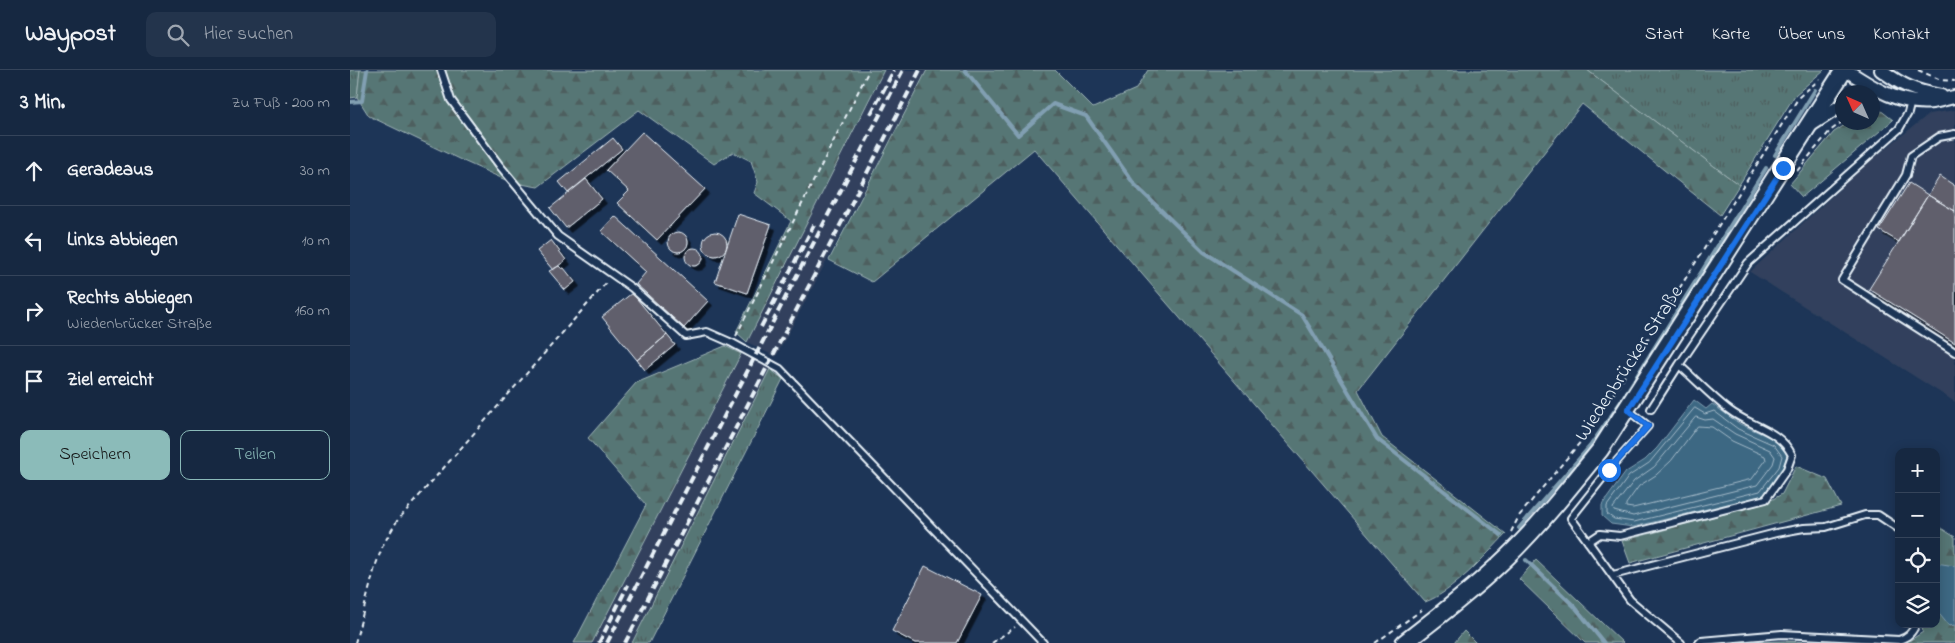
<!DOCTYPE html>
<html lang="de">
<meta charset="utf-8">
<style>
:root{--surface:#162841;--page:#23344c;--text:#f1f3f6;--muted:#9ea6b1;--line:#35445a;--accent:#8bbbb9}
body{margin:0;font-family:"Indie Flower",sans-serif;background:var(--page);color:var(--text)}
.controls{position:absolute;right:15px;bottom:15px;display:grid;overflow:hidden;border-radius:10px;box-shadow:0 2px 12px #0003}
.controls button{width:45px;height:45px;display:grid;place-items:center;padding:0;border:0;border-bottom:1px solid var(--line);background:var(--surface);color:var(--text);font:25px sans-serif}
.compass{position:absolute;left:1485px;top:15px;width:45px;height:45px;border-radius:50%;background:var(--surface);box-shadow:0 2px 12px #0003;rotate:315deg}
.stop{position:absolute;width:15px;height:15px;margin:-11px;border:4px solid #1a73e8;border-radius:50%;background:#fff}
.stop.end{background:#1a73e8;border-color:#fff;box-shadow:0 1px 5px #0008}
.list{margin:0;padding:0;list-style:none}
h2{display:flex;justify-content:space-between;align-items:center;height:65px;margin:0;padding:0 20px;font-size:21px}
h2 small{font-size:16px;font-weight:400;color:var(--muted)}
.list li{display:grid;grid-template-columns:32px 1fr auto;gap:15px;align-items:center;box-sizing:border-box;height:70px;padding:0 20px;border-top:1px solid var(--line)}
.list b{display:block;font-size:19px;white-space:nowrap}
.list p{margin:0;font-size:16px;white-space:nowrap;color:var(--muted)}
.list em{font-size:16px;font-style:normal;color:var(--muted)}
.actions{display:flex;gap:10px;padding:15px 20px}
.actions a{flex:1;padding:11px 0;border:1px solid var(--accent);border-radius:10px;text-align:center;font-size:18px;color:var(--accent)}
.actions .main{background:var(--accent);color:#111}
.icon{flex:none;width:28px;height:28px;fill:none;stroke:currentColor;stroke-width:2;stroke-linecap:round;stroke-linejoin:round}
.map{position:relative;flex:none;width:1605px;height:573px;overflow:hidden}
header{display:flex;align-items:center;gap:30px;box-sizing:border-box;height:70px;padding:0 25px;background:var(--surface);border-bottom:1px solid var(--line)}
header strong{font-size:24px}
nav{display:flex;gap:28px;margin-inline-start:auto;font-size:18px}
.search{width:350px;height:45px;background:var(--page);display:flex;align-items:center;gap:12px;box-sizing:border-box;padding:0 18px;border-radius:10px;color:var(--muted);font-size:19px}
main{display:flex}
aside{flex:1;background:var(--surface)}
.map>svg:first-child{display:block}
.built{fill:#31415d}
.grass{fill:url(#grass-tufts);stroke:#9fb4b6}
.forest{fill:url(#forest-firs);stroke:#9fb4b6}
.water{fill:#3d6883;stroke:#819fb2}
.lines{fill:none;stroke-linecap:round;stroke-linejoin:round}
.shore{stroke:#a4bac9;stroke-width:1}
.stream{stroke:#819fb2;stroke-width:4}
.building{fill:#615e6c;stroke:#e8f1f8;filter:url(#shadow)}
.service-casing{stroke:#e8f1f8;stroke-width:10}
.minor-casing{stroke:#e8f1f8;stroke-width:16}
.tertiary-casing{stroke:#e8f1f8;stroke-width:20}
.path{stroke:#e8f1f8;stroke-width:2;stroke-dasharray:5 4;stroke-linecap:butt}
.service{stroke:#1d3557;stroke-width:6}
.minor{stroke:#1d3557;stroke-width:12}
.tertiary{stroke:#1d3557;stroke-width:16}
.rail{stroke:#e8f1f8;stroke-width:4;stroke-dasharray:8 4;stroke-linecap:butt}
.route{stroke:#1a73e8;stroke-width:6}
.labels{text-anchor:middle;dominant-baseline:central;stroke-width:4.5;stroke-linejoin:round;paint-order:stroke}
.street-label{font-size:20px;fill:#e8f1f8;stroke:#1d3557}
</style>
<header>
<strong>Waypost</strong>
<div class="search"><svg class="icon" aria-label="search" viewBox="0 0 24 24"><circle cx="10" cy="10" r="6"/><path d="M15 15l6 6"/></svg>Hier suchen</div>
<nav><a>Start</a><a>Karte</a><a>Über uns</a><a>Kontakt</a></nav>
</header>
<main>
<aside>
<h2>3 Min.<small>Zu Fuß · 200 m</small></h2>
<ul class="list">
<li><svg class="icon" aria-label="ahead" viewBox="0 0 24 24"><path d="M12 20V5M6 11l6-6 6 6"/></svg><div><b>Geradeaus</b></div><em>30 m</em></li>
<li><svg class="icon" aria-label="left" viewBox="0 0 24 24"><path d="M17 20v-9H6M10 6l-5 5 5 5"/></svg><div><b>Links abbiegen</b></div><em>10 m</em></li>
<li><svg class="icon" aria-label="right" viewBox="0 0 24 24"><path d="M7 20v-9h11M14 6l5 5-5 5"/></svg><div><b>Rechts abbiegen</b><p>Wiedenbrücker Straße</p></div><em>160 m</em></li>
<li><svg class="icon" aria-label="arrive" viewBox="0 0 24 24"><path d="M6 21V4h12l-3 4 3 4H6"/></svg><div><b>Ziel erreicht</b></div></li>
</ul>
<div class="actions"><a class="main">Speichern</a><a>Teilen</a></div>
</aside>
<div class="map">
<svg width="1605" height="573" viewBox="0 0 1605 573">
<defs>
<pattern id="grass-tufts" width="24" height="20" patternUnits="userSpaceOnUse" patternTransform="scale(1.25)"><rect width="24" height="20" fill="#567674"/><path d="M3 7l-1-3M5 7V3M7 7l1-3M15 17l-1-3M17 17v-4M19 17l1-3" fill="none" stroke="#4e5f5f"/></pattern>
<pattern id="forest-firs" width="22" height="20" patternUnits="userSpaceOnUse" patternTransform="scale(1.25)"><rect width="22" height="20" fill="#567674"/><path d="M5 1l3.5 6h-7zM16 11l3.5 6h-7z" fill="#4e5f5f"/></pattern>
<filter id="shadow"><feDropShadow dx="4.5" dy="4.5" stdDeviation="0" flood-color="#0009"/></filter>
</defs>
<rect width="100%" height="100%" fill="#1d3557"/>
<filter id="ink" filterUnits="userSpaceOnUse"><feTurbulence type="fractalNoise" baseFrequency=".02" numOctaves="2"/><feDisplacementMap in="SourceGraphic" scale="10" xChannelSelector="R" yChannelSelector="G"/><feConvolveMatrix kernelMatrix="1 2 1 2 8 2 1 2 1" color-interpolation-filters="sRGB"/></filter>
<g filter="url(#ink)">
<!-- built -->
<path class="built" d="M534 0H577L426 287 397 272Z
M1605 40V332L1400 202 1521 90 1579 44Z
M391 284 420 299 282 573H242Z"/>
<!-- grass -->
<path class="grass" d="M0 0H10L7 27 0 28Z
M1237 0H1474L1445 25 1389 115Z
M420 299 433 309 299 573H282Z"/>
<!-- forest -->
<path class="forest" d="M10 0H534L397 272 386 262 441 151 404 123 408 112 401 91 383 82 364 94 289 40 188 117 160 112 111 90 19 46 7 27Z
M577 0H705L743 38 786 19 798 0H1237L1389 115 1370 145 1232 34 1008 320 1032 367 1156 464C1136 485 1102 523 1075 532L684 79 522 212 479 190Z
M1525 36 1543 50 1452 127 1440 114 1484 62 1498 53 1522 52 1523 37Z
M375 276 391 284 242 573H224L296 435 238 368 286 313Z
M1446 396 1477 409 1491 436 1280 493 1272 471 1416 433 1432 424Z
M1586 455 1605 467V573H1556L1573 562 1571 554H1586Z
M1186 490 1273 573H1235L1169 509Z
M1114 561 1126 573H1104Z
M1434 571 1502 573H1380Z"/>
<!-- water -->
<path class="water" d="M1344 330 1356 339 1362 334 1390 354 1428 371 1437 385 1433 399 1414 425 1283 457 1261 454 1252 446V435L1276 402 1295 390 1307 378Z
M1586 493 1605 496V555L1599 556 1586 540Z"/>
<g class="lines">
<!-- shore -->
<path class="shore" d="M1345 338 1355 344 1364 341 1388 359 1424 375 1432 386 1429 397 1410 421 1284 452 1264 449 1257 444V436L1279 406 1299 393Z
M1346 347 1355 350 1363 349 1385 364 1420 380 1425 387 1423 394 1407 415 1283 446 1264 441 1263 438 1284 411 1304 397Z
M1348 356 1362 357 1382 371 1415 386 1416 390 1402 409 1283 438 1276 437V434L1289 416 1306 405 1321 391Z"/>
<!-- stream -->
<path class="stream" d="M615 0 668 65 703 34 736 46 784 114 854 182 952 245 1027 369 1151 465
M0 32 12 31 17 0
M1425 85 1465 20
M1169 458 1241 375 1270 333 1416 98
M1176 490 1225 537 1254 573"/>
</g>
<!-- building -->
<path class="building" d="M292 62 355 119 307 170 267 133 279 121 256 100Z
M263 68 272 79 218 123 209 112Z
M1590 106 1605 116V141L1578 125Z
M236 109 252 129 216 158 200 138Z
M1559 113 1578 125 1549 172 1529 160Z
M1578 125 1605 141V273L1519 219Z
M388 144 421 155 397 223 365 212Z
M265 146 358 231 334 258 286 214 296 202 251 161Z
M353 174a12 12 0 1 1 24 0a12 12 0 1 1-24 0Z
M318 172a10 10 0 1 1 20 0a10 10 0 1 1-20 0Z
M201 170 216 190 203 200 187 181Z
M335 187a9 9 0 1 1 18 0a9 9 0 1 1-18 0Z
M209 196 212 199 214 198 225 212 215 220 199 201Z
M282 223 317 265 287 290 252 247Z
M317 265 325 275 295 300 287 290Z
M575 496 632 525 607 573H565L542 561Z"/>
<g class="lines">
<!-- service casing -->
<g class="service-casing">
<path id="service" d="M91 0 101 30 150 96 208 166 282 218 336 266 357 262 382 273 430 299 693 573
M1605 64 1589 67 1561 86 1556 105 1492 210 1605 282
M1329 295 1398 193 1549 59 1558 43 1561 31
M1278 340 1298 356 1259 400 1221 448 1280 530 1331 573
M1238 472 1250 464 1270 466 1416 429 1437 399 1442 385C1429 359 1401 357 1379 340 1362 327 1346 310 1329 295L1301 339
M1263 505 1426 463 1454 458 1476 457 1515 445H1528L1549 459
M1349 573 1351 571 1432 564 1549 570C1558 567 1562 563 1566 554"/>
</g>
<!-- minor casing -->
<g class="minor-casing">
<path id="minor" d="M1496 0C1522 17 1550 36 1582 32 1590 31 1597 28 1605 27
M1531 0C1553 16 1564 21 1591 26
M1461 55 1492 35"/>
</g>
<!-- tertiary casing -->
<g class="tertiary-casing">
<path id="tertiary" d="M1054 573C1089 546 1125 518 1157 487 1191 454 1220 417 1250 380L1494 0"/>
</g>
<!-- path -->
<path class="path" d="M1568 0 1591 10 1605 11
M1447 101 1480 61 1492 52
M386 266 519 0
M1161 462 1169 446 1232 370 1254 339 1449 27 1470 9
M5 573 25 497 33 475 47 451 257 212
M642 573 665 557
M1025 573 1072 540"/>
<!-- service -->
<use href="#service" class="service"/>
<!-- minor -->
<use href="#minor" class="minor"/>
<!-- tertiary -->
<use href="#tertiary" class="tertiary"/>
<!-- rail -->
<path class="rail" d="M521 44 544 0
M411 257 464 155
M249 573 278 515
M257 573 553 0
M275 573 570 0"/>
</g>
</g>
<g class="lines" filter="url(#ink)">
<!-- route -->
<path class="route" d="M1259 400 1298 356 1278 340 1433 98"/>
</g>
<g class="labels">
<!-- street labels -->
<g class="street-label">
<text transform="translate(1280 294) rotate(-57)">Wiedenbrücker Straße</text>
</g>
</g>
</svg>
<div class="controls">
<button>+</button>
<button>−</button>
<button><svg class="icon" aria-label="locate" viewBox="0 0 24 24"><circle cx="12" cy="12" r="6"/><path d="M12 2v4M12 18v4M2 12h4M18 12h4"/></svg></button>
<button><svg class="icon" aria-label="layers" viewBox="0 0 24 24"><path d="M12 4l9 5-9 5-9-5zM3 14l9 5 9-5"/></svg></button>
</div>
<svg class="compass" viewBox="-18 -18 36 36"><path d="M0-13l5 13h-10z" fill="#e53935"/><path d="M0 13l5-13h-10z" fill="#9ea6b1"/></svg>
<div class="stop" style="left:1259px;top:400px"></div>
<div class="stop end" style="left:1433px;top:98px"></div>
</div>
</main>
